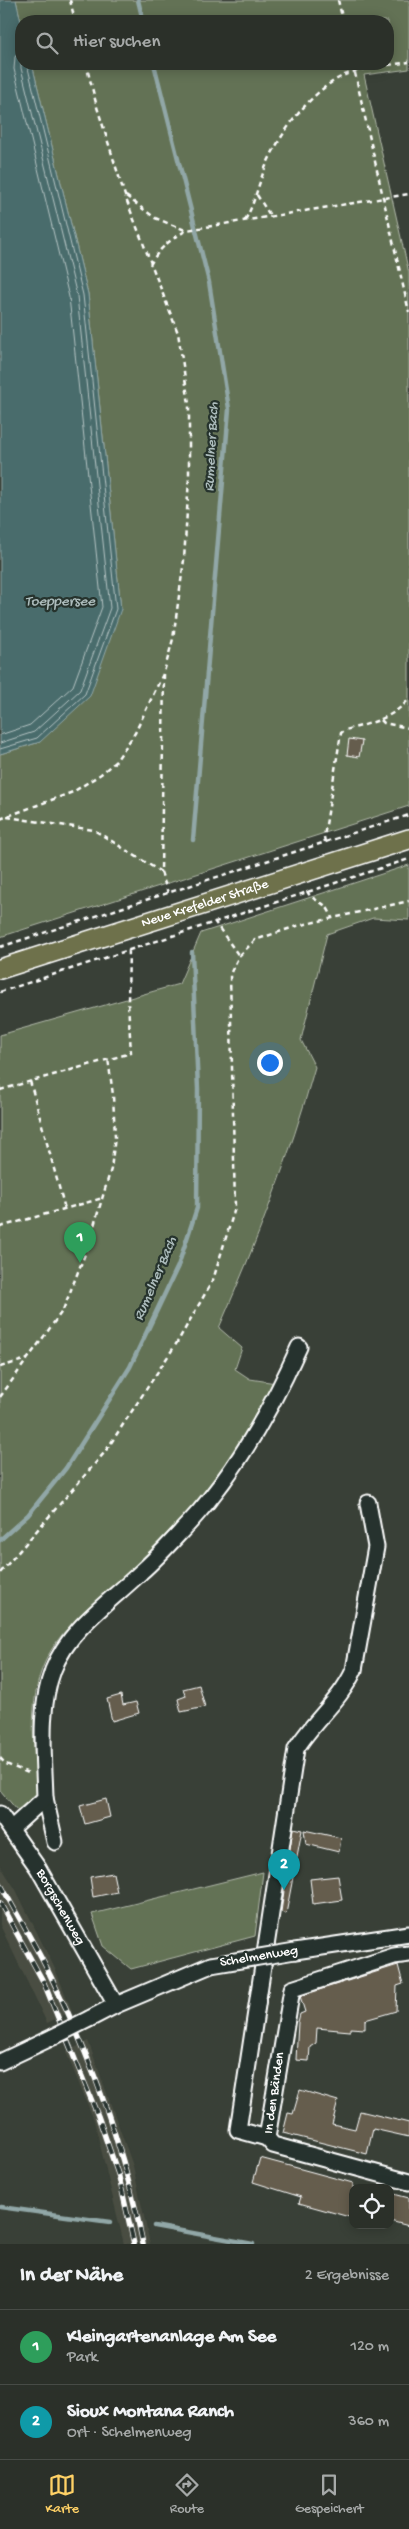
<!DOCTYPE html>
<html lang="de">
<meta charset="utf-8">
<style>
:root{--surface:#2b3029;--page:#373c35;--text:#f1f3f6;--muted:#a6a9a8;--line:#474b46;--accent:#ffd166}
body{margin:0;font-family:"Gochi Hand",sans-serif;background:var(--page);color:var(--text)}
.controls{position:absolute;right:15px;bottom:15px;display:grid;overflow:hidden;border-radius:10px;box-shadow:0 2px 12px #0003}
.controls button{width:45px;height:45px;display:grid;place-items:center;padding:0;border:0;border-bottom:1px solid var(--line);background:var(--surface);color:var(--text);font:25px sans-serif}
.you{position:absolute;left:269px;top:1062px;width:18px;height:18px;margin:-12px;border:4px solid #fff;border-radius:50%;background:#1a73e8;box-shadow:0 0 0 8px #1a73e833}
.badge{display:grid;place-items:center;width:32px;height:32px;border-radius:50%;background:var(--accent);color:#fff;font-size:16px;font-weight:700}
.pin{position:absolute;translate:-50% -41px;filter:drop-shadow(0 1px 2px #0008)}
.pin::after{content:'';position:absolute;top:26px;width:18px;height:15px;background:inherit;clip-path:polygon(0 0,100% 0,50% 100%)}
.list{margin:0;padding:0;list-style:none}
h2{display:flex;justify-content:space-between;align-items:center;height:65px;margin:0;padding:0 20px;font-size:21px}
h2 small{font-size:16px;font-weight:400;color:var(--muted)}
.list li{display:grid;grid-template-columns:32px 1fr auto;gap:15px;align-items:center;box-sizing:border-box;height:75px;padding:0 20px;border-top:1px solid var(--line)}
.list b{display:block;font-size:19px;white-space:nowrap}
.list p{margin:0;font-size:16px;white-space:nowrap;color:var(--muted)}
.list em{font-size:16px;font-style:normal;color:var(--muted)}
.icon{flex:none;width:28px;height:28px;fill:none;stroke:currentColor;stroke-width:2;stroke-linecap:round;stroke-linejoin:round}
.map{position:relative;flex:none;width:409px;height:2244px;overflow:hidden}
.search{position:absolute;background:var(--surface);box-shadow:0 2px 12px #0003;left:15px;right:15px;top:15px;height:55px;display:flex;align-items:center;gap:12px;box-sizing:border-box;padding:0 18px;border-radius:20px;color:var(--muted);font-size:19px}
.sheet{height:215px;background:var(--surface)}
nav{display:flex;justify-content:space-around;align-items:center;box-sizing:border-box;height:70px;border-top:1px solid var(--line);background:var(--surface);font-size:14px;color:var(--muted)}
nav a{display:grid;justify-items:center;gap:2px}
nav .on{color:var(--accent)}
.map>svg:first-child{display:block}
.built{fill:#4a4d42}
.green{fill:#637254;stroke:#b1b8aa}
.water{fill:#486c6c;stroke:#91a7a7}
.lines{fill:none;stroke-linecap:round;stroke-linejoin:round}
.shore{stroke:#b6c4c4;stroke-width:1}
.stream{stroke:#91a7a7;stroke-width:4.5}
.building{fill:#655d4e;stroke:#fff}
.minor-casing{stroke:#fff;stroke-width:19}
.major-casing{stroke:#fff;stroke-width:22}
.path{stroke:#fff;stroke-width:2.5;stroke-dasharray:5 4;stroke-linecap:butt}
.minor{stroke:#26332d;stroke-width:15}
.major{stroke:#6e714b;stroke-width:19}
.rail-casing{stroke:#fff;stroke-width:5.5}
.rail{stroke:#26332d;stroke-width:4;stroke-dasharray:11;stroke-linecap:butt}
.minor-bridge-casing{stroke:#fff;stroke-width:19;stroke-linecap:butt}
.minor-bridge{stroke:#26332d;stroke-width:15}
.labels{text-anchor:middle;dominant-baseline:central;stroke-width:4.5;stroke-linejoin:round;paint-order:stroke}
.street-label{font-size:14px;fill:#fff;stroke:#26332d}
.water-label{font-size:15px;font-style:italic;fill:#adbdbd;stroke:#26332d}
</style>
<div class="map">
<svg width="409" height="2244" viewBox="0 0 409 2244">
<rect width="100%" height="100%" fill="#394037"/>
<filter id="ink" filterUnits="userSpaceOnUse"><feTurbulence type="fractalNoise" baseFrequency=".02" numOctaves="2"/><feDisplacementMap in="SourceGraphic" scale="10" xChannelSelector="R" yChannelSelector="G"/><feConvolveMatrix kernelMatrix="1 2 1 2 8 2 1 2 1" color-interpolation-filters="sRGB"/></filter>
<g filter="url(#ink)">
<!-- built -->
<path class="built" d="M0 1865 16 1890 55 1969 72 2011 47 2023 0 1925Z
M88 2041 133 2166 150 2244H124L94 2120 66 2052Z"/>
<!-- green -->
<path class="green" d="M16 0H409V69L364 75 409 273V806L0 937V754L40 742 121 609 88 294 32 64H388V21L21 22Z
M409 865V920L373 918 327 934 301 1040 315 1067C290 1157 256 1243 219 1328L242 1348 235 1369 250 1379 276 1383C247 1431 218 1482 178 1523 157 1544 135 1566 113 1587 87 1610 60 1629 45 1662 27 1701 34 1752 38 1794L17 1810 0 1790V1035L179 984 201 933Z
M263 1872 255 1936 131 1969 103 1946 92 1914Z"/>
<!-- water -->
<path class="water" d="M0 0H16L21 22V64H32L88 294 121 609 90 696 40 742 0 754Z"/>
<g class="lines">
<!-- shore -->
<path class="shore" d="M0 735 30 725 73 686 102 607 69 297 14 69 15 57 21 49
M0 743 34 732 80 690 110 608 77 296 21 68V61
M0 749 37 738 85 694 116 609 83 295 27 64"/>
<!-- stream -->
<path class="stream" d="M138 0 143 21
M154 64 209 282 229 409 193 840
M0 1540 28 1515 66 1468 130 1367 178 1266 197 1208 198 1089 192 952
M0 2207 110 2222
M154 2226 253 2244"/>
</g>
<!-- building -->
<path class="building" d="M349 739 362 741 359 757 347 755Z
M199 1685 205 1707 181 1712 178 1699 186 1696 183 1689Z
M121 1695 123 1705 136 1702 139 1713 112 1721 107 1699Z
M106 1799 110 1817 85 1824 80 1806Z
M293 1828 302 1830 286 1914 281 1912Z
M304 1830 341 1838 339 1852 306 1844Z
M113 1873 117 1892 93 1897 90 1877Z
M338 1876 342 1900 313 1904 310 1879Z
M398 1965 403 1984 397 1986 396 2011 365 2020V2029L350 2028V2031L317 2028 316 2043 310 2047 309 2061 296 2060 298 2022 300 2014 305 2012 300 1996Z
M300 2090 338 2101 332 2124 355 2129 360 2111 409 2123V2137L373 2129 367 2154 283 2133 288 2113 293 2114Z
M260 2158 353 2183V2218L299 2203 301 2197 253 2182Z
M390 2193 409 2198V2226L390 2221Z"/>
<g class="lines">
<!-- minor casing -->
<g class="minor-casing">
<g id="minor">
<path d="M45 1798 55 1842"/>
<path id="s1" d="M0 1814 38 1868 116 2005"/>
<path d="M12 1828 45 1798C44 1756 38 1710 53 1670 69 1628 110 1602 141 1572 158 1557 173 1540 189 1523 236 1472 271 1410 299 1347"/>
<path d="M295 1951 409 1934"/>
<path d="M409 1954 394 1956 292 1989 267 2138 273 2145 409 2182"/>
<path d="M89 2019 116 2005 211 1965"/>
<path d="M0 2062 53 2037"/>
<path d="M267 2138 238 2130 296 1749C313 1721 341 1700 354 1670L376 1547 368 1503"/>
</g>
</g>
<!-- major casing -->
<g class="major-casing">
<g id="major">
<path id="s2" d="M0 969 409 839"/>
</g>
</g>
<!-- path -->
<path class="path" d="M70 0 75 21
M338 0 343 21
M353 64 409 312
M257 195 271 217
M126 196 155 218 185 230
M245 220C255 203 258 184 266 166 281 131 317 81 356 71 373 66 392 65 409 62
M150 265C159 248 170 240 187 230L409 194
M164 674 161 872 168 893
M381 720 384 723 409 728
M7 817 94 830 161 872
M0 819 73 792 101 774 116 761 135 733 164 672 173 639 184 560 189 478V404L178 333 126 199 97 107 86 64
M325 842 324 837 341 733 345 730C369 724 392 719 409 699
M307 891C312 903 328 899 332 919
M214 921 239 956
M0 947 409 815
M0 992 409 859
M30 1081 65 1209
M0 1090 131 1053 128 1002 129 948
M0 1227 103 1198
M0 1367 27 1359
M0 1397 63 1310 87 1249 111 1169 115 1137 113 1095 108 1058
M0 1573 105 1452 178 1341 213 1280 235 1208 230 974 239 956 255 940 297 926 409 901
M0 1758 6 1764 31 1774"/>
<!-- minor -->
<use href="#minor" class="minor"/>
<!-- major -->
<use href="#major" class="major"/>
<!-- rail casing -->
<g class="rail-casing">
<path id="rail" d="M0 1883C17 1915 36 1946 52 1979 93 2062 125 2153 143 2244
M0 1903 44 1983 98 2116 119 2177 134 2244"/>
</g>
<!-- rail -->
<use href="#rail" class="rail"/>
<!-- minor-bridge casing -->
<g class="minor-bridge-casing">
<path id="minor-bridge" d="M211 1965 295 1951
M53 2037 89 2019"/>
</g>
<!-- minor-bridge -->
<use href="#minor-bridge" class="minor-bridge"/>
</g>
</g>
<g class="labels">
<!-- street labels -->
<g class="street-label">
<text stroke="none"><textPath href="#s2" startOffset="215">Neue Krefelder Straße</textPath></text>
<text stroke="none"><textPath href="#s1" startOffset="111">Borgschenweg</textPath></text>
<text transform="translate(259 1957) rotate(-9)">Schelmenweg</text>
<text transform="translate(275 2093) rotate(-82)">In den Bänden</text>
</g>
<!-- water labels -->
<g class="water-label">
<text transform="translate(212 447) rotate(-87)">Rumelner Bach</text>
<text x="60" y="602">Toeppersee</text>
<text transform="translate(156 1279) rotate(-67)">Rumelner Bach</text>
</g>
</g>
</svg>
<div class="controls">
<button><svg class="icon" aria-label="locate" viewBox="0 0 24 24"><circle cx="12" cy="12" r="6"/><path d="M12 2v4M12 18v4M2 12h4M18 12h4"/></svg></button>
</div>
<div class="you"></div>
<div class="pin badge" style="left:80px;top:1263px;background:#2e9e5b">1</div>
<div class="pin badge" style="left:284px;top:1890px;background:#0f9aa8">2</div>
<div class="search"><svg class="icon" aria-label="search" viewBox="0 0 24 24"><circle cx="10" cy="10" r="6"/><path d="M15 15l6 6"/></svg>Hier suchen</div>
</div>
<section class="sheet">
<h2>In der Nähe<small>2 Ergebnisse</small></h2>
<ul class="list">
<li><span class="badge" style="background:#2e9e5b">1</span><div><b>Kleingartenanlage Am See</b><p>Park</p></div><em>120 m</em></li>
<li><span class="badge" style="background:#0f9aa8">2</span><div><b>Sioux Montana Ranch</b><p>Ort · Schelmenweg</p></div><em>360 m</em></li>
</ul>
</section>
<nav>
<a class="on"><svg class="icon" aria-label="map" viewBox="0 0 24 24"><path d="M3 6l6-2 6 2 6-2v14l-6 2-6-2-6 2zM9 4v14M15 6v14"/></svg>Karte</a>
<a><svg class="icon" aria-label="directions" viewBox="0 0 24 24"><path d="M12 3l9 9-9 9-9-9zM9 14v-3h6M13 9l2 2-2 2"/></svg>Route</a>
<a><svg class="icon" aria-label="saved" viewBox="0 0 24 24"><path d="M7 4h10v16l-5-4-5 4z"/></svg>Gespeichert</a>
</nav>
